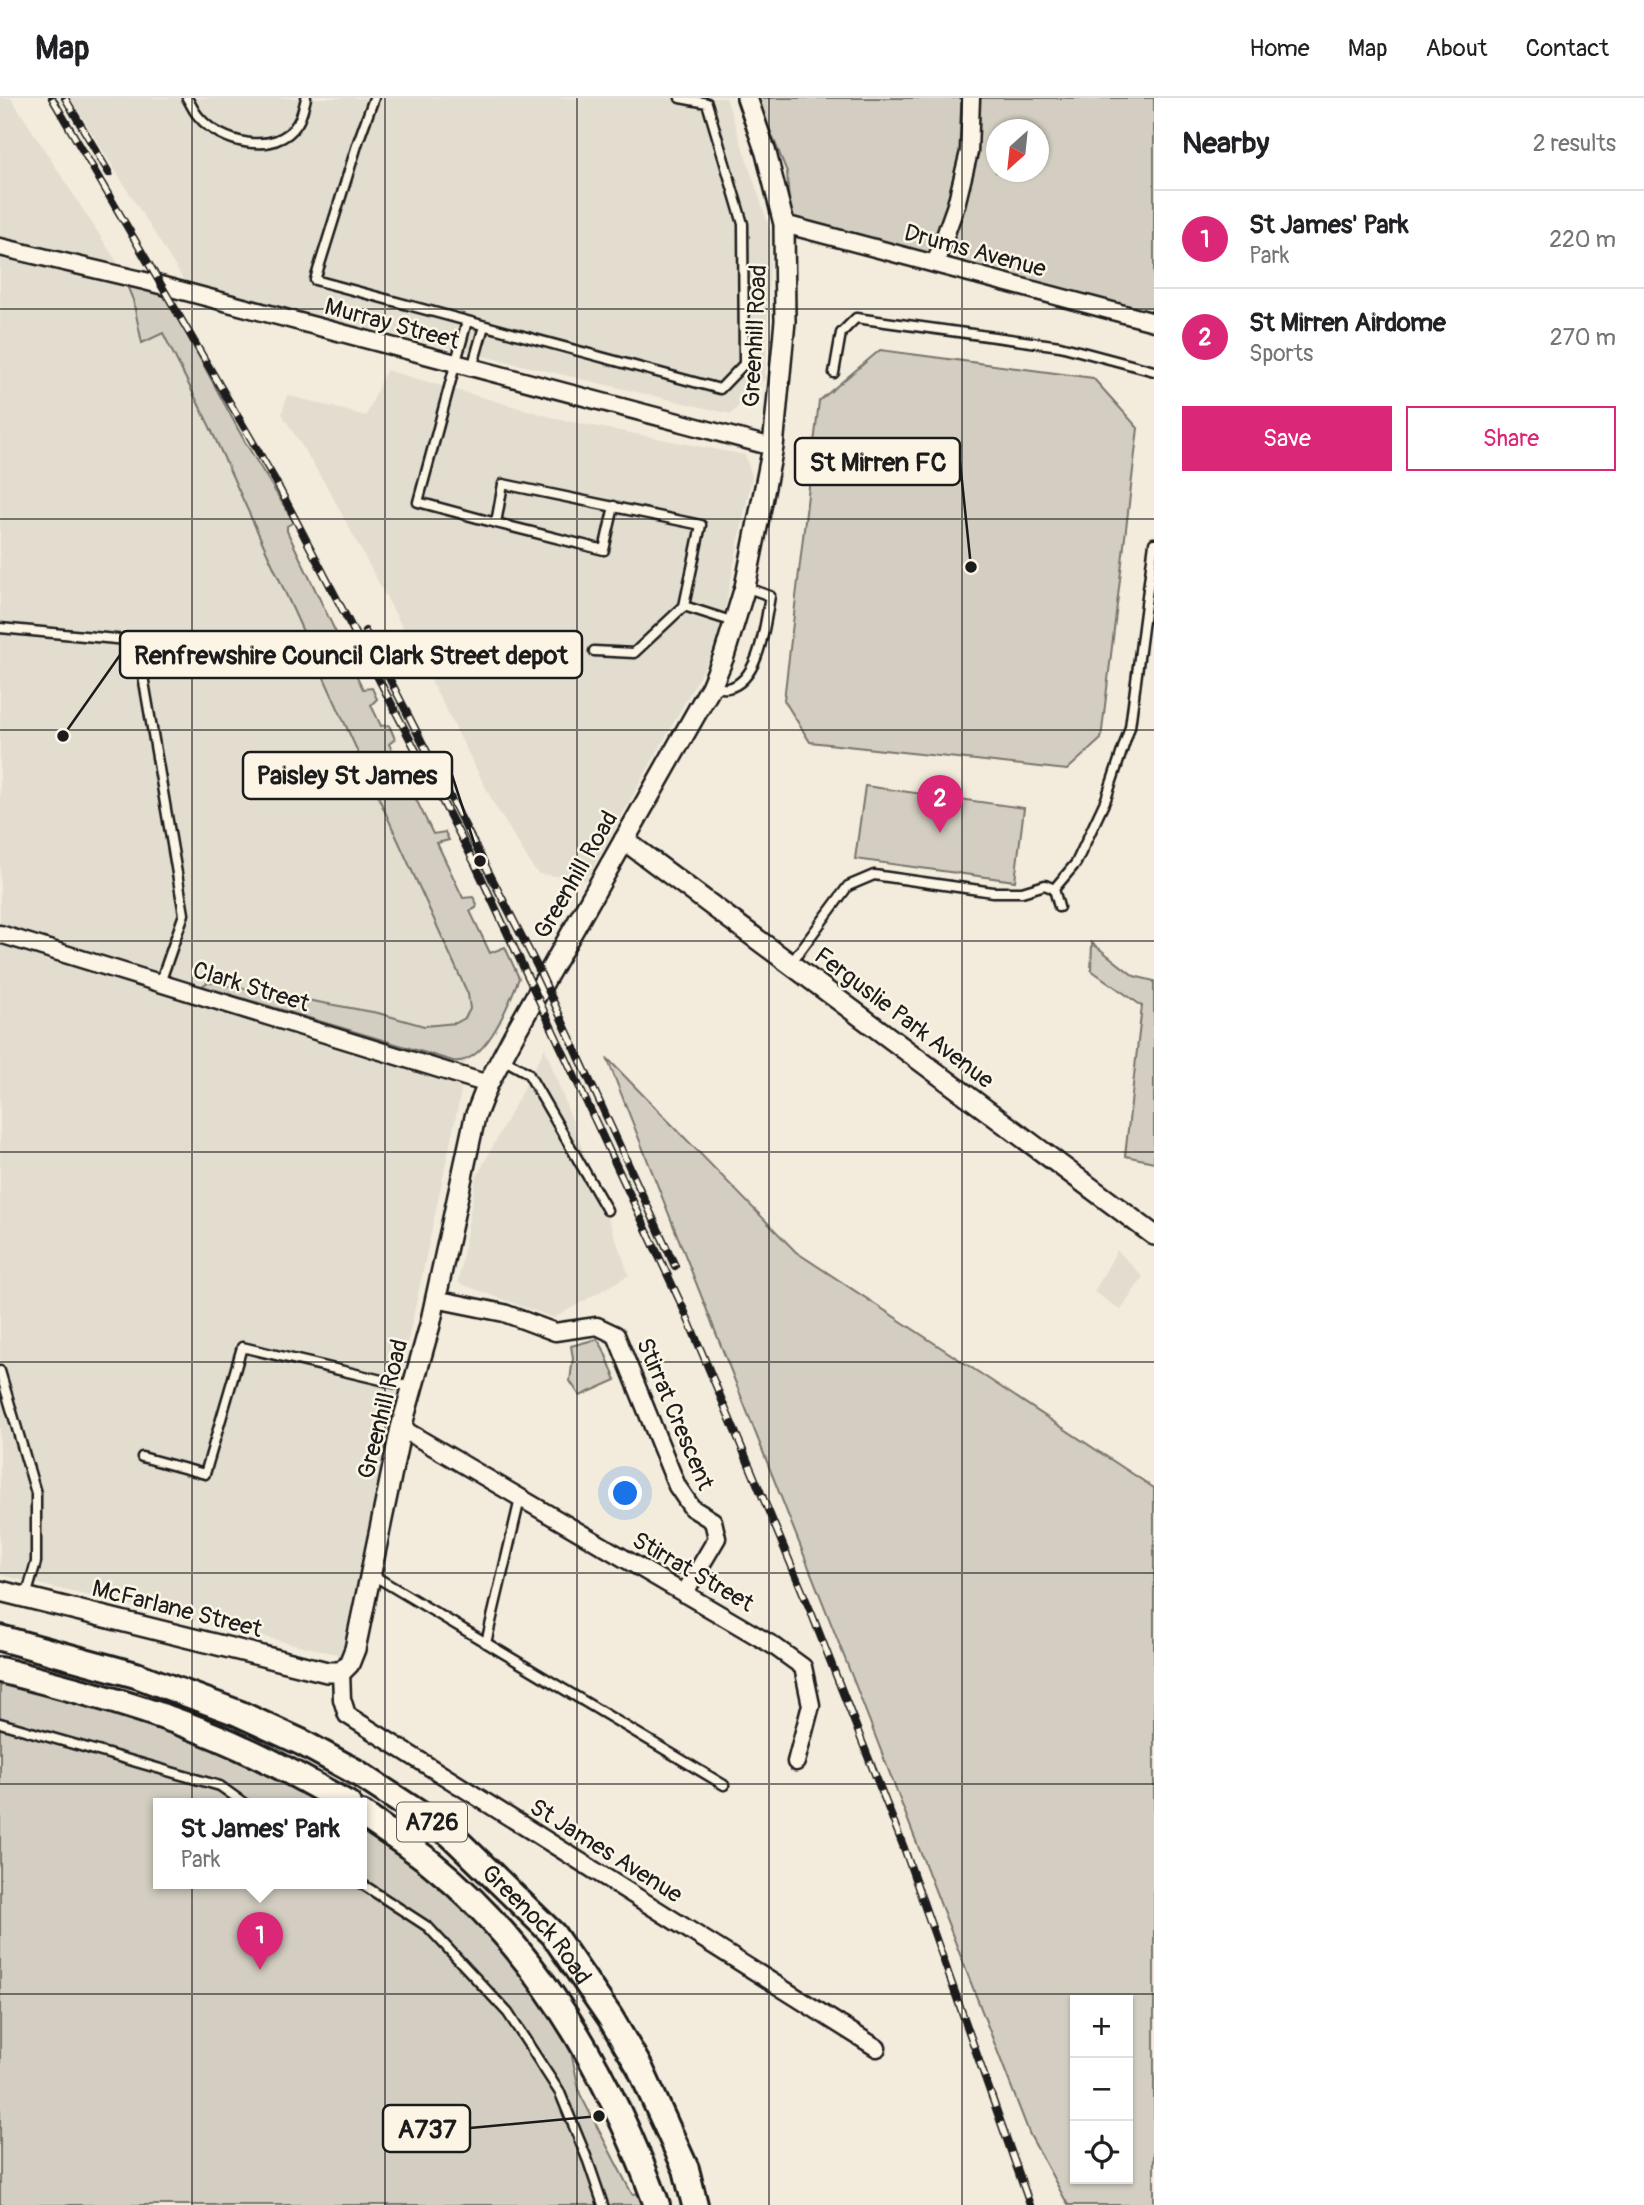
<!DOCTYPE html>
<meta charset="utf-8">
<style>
:root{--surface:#fff;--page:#f6f6f6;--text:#202124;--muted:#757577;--line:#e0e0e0;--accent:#db2777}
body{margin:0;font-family:Pangolin,sans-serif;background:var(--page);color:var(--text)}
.controls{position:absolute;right:21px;bottom:21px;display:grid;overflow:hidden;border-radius:0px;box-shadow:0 2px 5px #0004}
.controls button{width:63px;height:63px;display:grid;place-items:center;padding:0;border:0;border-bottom:2px solid var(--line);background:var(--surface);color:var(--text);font:35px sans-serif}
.compass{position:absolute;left:986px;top:21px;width:63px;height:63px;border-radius:50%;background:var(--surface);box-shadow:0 2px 5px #0004;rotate:207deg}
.you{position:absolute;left:626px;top:1396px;width:24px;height:24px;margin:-18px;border:5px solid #fff;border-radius:50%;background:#1a73e8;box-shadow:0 0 0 10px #1a73e833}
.badge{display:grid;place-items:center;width:46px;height:46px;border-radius:50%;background:var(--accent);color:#fff;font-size:23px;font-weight:700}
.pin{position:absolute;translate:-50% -58px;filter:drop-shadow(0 2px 4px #0008)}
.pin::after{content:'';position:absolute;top:37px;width:24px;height:21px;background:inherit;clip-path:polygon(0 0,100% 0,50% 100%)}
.popup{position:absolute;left:153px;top:1700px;width:214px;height:91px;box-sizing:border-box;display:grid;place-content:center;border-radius:0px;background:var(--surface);filter:drop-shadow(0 2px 5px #0005);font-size:23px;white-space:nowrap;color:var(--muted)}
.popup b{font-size:26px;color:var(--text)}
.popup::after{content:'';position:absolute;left:50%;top:100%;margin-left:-14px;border:14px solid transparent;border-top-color:var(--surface)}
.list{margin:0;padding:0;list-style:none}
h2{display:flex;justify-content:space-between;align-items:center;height:91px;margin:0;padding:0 28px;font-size:30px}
h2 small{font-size:23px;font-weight:400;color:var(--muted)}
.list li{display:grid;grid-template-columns:46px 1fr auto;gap:21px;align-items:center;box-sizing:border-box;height:98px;padding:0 28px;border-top:2px solid var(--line)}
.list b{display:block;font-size:26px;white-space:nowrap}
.list p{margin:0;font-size:23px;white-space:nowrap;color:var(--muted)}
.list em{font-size:23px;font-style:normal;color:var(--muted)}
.actions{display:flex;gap:14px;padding:21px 28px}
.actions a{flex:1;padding:16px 0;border:2px solid var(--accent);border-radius:0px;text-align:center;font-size:24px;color:var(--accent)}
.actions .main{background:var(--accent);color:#fff}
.icon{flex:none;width:38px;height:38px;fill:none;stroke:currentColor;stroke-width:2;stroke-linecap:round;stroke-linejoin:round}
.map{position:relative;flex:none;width:1154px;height:2107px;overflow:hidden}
header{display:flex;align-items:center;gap:42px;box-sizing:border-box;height:98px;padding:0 35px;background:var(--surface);border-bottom:2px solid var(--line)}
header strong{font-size:33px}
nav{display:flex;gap:38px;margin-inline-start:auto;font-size:24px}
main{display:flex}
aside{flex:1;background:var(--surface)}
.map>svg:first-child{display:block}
.built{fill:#e3ddcf}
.green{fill:#d3cec1;stroke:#78756e;stroke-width:2;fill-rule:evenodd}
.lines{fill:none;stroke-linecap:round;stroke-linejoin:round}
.service-casing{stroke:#1c1c1c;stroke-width:13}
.minor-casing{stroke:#1c1c1c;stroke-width:21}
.tertiary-casing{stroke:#1c1c1c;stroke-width:24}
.primary-casing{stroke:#1c1c1c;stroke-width:30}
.service{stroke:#fcf5e5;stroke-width:8}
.minor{stroke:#fcf5e5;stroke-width:16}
.tertiary{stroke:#fcf5e5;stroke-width:19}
.primary{stroke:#fcf5e5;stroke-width:24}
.rail-casing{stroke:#1c1c1c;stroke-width:8}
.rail{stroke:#fcf5e5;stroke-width:5;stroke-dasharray:16;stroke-linecap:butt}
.grid{fill:none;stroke:#1c1c1c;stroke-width:2;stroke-opacity:0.55}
.labels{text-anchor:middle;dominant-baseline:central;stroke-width:5;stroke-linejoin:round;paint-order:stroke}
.shield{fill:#fcf5e5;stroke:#5f5d58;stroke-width:2}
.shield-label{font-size:23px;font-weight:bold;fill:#1c1c1c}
.street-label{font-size:24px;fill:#1c1c1c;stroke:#fcf5e5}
.leader{fill:none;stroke:#1c1c1c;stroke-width:2.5}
.callout-dot{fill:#1c1c1c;stroke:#fcf5e5;stroke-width:2.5}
.callout{fill:#fcf5e5;stroke:#1c1c1c;stroke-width:2.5}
.callout-label{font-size:26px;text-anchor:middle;font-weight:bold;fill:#1c1c1c}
</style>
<header>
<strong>Map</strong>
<nav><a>Home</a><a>Map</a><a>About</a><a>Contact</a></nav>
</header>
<main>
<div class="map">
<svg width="1154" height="2107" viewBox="0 0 1154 2107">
<rect width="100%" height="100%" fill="#f3ecdd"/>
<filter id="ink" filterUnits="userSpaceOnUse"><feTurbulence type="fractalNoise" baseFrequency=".0143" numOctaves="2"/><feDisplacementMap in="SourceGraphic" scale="14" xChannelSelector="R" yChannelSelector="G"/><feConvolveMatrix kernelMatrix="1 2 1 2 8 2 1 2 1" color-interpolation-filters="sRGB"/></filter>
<g filter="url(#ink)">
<!-- built -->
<path class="built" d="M0 0H11L117 164 133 202 142 245 162 234 209 327 464 888 499 907 477 951 464 967 460 999 341 1557 0 1477Z
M70 0H726L771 134 765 280 731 316 188 189Z
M386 272 562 322 745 357 752 378 718 545 586 782 539 776 534 771 494 706 445 609 329 392 282 316 287 297 366 318Z
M545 950 629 1177 554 1220 458 1185 476 1080Z
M1117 1152 1143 1179 1121 1212 1094 1194Z"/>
<!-- green -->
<path class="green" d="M757 0H1154V217L790 121 787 74ZM996 32H1038V74H996Z
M135 188 167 199 245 344 294 424 287 428V433L363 591 372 590 377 601 371 607 381 628 389 627 395 641 389 646 433 736 445 734 449 742 437 745 463 800 473 799 477 806 476 810 470 813 490 855 505 849 519 880C509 905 486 968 453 963L202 888 208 884 378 915 424 928 456 925 465 920 470 911 468 896 209 327 163 235 142 245 133 202 128 190Z
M880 252 1093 280 1138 330 1101 641 1067 672 810 644 784 602 819 303Z
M865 688 1024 710 1015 783 855 761Z
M1092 845 1134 878 1154 883V1064L1125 1058 1142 908 1091 872Z
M607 960 796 1154 1154 1390V2107H1068L1030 2037 859 1596ZM1075 1902H1128V2081H1075Z
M597 1241 603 1250 616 1282 580 1298 570 1283 573 1260 571 1248Z
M0 1585C86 1607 176 1629 257 1668 281 1679 305 1693 329 1706H159V1786H362V1726L426 1773 497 1845 542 1898 568 1940 580 1996 632 2096 643 2095 646 2107H0Z"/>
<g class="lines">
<!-- service casing -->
<g class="service-casing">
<path id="service" d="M187 0C191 6 194 14 199 19 220 45 276 59 297 26 302 19 304 8 306 0
M374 0 358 44 315 182 720 291 744 266 743 126 707 5 680 0
M467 223 418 404 496 425
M472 270 484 228
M834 275 841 235 856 220 1060 248 1154 273
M614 408 604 452 496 425 503 386 701 427 684 508 734 524
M0 530 137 543 184 816 160 885
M594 553 634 555 684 508
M711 589C715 589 723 591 728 590 760 583 765 525 770 498L745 489
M1054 791 1059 809
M791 865 848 788 874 777 993 794H1022L1045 787 1054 791 1076 765 1106 701 1130 629 1154 445
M501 960 528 975 607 1112
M0 1273 36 1395V1464L26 1499
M142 1359 205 1376 242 1249 411 1289
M371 1476 724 1687
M486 1545 520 1401
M0 1625 220 1688 245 1706
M362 1786 428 1829 508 1915 560 1995 588 2063 603 2107"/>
</g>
<!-- minor casing -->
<g class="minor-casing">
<path id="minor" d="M784 126 1154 224
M0 149 145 183 773 349
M935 166 956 107 969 54 971 0
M0 836 488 986
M435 1201 504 1215 555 1234 597 1228 616 1237 677 1388 692 1410 713 1423 717 1440 684 1496
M401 1330 774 1548 803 1569 811 1607 796 1664
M341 1574 342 1601 347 1617 877 1950"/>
</g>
<!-- tertiary casing -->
<g class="tertiary-casing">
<path id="tertiary" d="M624 742 1154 1137
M0 1493 327 1574H341L349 1566 355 1551 401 1330 430 1227 475 1019 488 986 516 933 711 589 724 558 745 489 773 349 785 223 784 126 766 55 747 0"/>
</g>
<!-- primary casing -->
<g class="primary-casing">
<g id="primary">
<path id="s1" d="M0 1540 136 1577 238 1615 301 1644 356 1674 450 1736 553 1836 610 1919 640 1970 686 2071 695 2107"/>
<path d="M0 1572C82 1593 168 1615 244 1651 280 1667 314 1687 348 1706"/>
<path d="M362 1716C384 1732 409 1747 431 1765 539 1853 610 1978 657 2107"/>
</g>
</g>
<!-- service -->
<use href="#service" class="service"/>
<!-- minor -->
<use href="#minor" class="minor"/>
<!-- tertiary -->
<use href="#tertiary" class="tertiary"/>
<!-- primary -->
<use href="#primary" class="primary"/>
<!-- rail casing -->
<g class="rail-casing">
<path id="rail" d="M52 0 275 382 475 766 684 1212 811 1514 904 1750 1030 2107
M65 0 109 75
M365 533 538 870 675 1168"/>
</g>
<!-- rail -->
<use href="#rail" class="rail"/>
</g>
</g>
<!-- grid -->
<path class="grid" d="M192 0V2107M385 0V2107M577 0V2107M769 0V2107M962 0V2107M0 211H1154M0 421H1154M0 632H1154M0 843H1154M0 1054H1154M0 1264H1154M0 1475H1154M0 1686H1154M0 1896H1154"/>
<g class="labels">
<!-- shield labels -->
<rect class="shield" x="397" y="1704.5" width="70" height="39" rx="5"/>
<g class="shield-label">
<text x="432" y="1724">A726</text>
</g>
<!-- street labels -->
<g class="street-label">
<text transform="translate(975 153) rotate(15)">Drums Avenue</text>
<text transform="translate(392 226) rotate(15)">Murray Street</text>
<text transform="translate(755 238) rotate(-87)">Greenhill Road</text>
<text transform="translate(576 777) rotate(-60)">Greenhill Road</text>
<text transform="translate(251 889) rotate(17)">Clark Street</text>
<text transform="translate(904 920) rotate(37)">Ferguslie Park Avenue</text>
<text transform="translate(383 1311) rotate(-76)">Greenhill Road</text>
<text transform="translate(675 1316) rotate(67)">Stirrat Crescent</text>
<text transform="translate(693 1474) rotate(30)">Stirrat Street</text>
<text transform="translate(177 1511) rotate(14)">McFarlane Street</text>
<text transform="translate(606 1753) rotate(32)">St James Avenue</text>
<text stroke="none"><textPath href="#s1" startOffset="620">Greenock Road</textPath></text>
</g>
</g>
<!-- callouts -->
<path class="leader" d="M971 469L960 364M63 638L120 557M480 763L452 677M599 2018L470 2030"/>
<g class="callout-dot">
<circle cx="971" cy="469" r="7"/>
<circle cx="63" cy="638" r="7"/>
<circle cx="480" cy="763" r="7"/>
<circle cx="599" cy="2018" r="7"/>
</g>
<g class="callout">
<rect x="795" y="340" width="165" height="47" rx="7"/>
<rect x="120" y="533" width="462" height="47" rx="7"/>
<rect x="243" y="654" width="209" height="47" rx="7"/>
<rect x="383" y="2007" width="87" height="47" rx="7"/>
</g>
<g class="callout-label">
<text x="878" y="373">St Mirren FC</text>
<text x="351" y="566">Renfrewshire Council Clark Street depot</text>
<text x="347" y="686">Paisley St James</text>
<text x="427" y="2040">A737</text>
</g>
</svg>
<div class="controls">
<button>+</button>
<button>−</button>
<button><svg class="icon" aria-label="locate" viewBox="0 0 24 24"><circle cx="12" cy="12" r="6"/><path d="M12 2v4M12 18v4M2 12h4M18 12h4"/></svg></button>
</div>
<svg class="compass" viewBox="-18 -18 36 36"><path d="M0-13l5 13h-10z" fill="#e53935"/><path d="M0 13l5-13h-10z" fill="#757577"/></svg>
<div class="you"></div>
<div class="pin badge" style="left:260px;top:1872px">1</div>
<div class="popup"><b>St James' Park</b>Park</div>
<div class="pin badge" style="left:940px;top:735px">2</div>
</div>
<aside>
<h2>Nearby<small>2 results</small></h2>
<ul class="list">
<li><span class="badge">1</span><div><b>St James' Park</b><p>Park</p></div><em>220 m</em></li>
<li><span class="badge">2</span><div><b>St Mirren Airdome</b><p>Sports</p></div><em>270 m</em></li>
</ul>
<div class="actions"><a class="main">Save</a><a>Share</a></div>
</aside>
</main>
